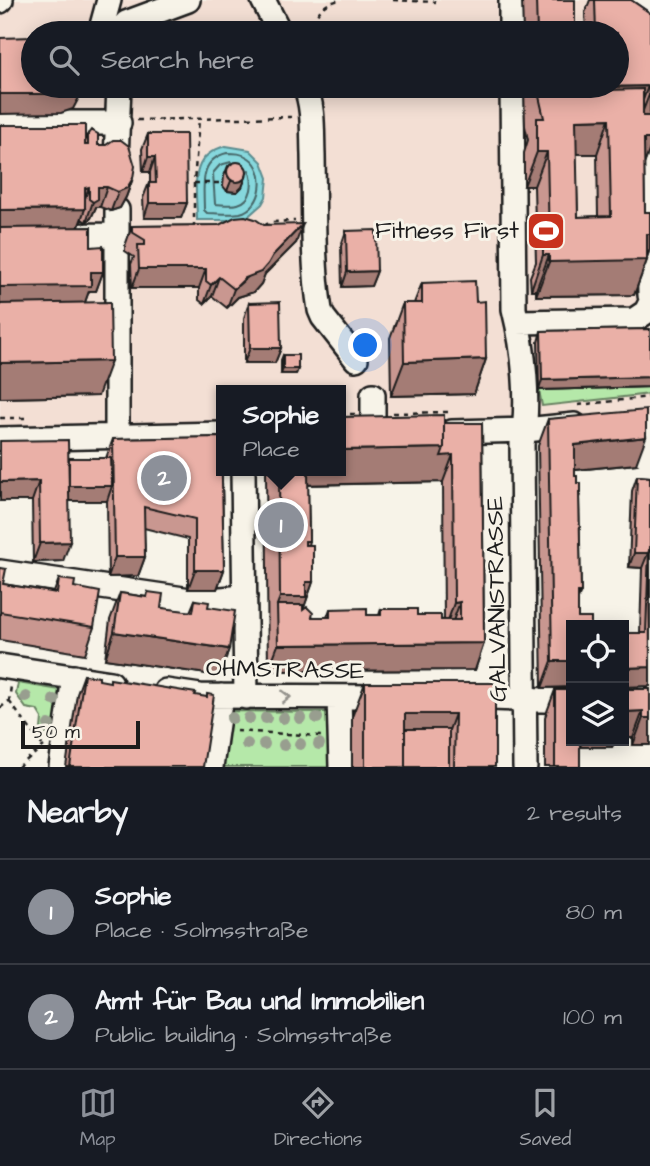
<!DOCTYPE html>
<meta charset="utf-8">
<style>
:root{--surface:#171b24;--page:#20242c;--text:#f1f3f6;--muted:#9ea1a6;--line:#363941;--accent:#8c9099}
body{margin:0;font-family:"Architects Daughter",sans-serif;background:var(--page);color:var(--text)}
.controls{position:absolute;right:21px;bottom:21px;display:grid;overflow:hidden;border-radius:0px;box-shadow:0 4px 18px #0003}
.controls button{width:63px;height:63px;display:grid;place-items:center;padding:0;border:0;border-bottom:2px solid var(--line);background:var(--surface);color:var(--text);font:35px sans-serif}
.scale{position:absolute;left:21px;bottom:18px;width:119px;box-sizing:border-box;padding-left:7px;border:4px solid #1c1c1c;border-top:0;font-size:19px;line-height:24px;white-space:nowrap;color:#1c1c1c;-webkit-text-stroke:5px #f7f3e8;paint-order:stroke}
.you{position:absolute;left:366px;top:346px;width:24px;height:24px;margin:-18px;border:5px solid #fff;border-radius:50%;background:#1a73e8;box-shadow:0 0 0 10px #1a73e833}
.badge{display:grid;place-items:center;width:46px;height:46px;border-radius:50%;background:var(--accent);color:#fff;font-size:23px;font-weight:700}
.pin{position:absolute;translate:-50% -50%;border:4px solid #fff;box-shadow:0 2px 7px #0006}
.popup{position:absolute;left:216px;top:385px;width:130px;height:91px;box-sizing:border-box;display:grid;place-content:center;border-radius:0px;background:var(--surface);filter:drop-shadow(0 2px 5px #0005);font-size:23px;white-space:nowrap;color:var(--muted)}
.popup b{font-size:26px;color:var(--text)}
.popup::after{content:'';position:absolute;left:50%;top:100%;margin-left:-14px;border:14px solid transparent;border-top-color:var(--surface)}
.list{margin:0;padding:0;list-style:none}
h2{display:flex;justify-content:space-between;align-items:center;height:91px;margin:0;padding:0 28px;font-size:30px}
h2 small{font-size:23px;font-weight:400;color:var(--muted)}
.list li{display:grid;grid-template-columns:46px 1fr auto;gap:21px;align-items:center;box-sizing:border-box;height:105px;padding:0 28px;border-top:2px solid var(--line)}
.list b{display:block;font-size:26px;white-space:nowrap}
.list p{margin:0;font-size:23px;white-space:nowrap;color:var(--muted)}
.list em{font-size:23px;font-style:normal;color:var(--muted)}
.icon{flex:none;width:38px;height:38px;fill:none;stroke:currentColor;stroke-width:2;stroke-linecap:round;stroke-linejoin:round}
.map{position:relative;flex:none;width:650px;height:767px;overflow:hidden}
.search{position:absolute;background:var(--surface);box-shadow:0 4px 18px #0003;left:21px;right:21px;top:21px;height:77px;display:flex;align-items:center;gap:18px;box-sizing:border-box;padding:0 24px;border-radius:38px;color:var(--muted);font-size:26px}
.sheet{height:301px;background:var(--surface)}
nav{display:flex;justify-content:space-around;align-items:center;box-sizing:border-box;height:98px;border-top:2px solid var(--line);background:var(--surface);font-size:19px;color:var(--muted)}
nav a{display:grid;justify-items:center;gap:4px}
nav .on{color:var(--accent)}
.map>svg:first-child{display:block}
.built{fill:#f3dfd4;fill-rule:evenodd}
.green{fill:#b5e8a9;stroke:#688262;stroke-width:2}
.water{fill:#86d8dd;stroke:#5c8d90;stroke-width:2}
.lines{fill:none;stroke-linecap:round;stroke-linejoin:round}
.shore{stroke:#466769;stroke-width:2}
.minor-casing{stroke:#1c1c1c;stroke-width:28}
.path{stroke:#1c1c1c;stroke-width:2.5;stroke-dasharray:5 5;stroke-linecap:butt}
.minor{stroke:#f7f3e8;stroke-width:23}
.tree{fill:#989e8f}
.wall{fill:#c99790;stroke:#1c1c1c;stroke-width:2;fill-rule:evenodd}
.shaded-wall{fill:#a47b75;stroke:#1c1c1c;stroke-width:2}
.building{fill:#eab0a7;stroke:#1c1c1c;stroke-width:2;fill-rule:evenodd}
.oneway{stroke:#94928c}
.labels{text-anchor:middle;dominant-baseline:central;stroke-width:6;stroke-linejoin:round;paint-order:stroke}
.poi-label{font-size:24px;fill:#1c1c1c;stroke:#f7f3e8;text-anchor:end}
.street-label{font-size:24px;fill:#1c1c1c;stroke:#f7f3e8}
</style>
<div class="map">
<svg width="650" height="767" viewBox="0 0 650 767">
<rect width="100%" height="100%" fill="#f7f3e8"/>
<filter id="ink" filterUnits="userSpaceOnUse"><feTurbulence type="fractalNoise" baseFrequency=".0143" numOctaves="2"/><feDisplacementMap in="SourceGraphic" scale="14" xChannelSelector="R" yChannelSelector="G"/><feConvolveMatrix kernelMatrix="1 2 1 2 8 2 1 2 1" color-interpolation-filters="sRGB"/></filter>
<g filter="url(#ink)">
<!-- built -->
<path class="built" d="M0 0H650V418L525 430 341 433 340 390H222L221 434 0 439ZM33 33H617V86H33Z"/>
<!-- green -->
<path class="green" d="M650 387V394L542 406 539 390Z
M18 683 66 691 58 734H46L41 729 42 718 37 710 26 708 16 694Z
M228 711 330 712V767H219Z"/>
<!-- water -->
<path class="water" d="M226 146 250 150 262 162 268 178 266 197 262 204 244 220H197C197 188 187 156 226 146Z"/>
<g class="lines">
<!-- shore -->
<path class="shore" d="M227 153C235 153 242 153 249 158 267 170 264 207 240 213 231 215 217 213 207 213L204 210C204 186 198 160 227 153Z
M231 162 220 165 213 173 215 204C221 204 231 206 238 204 253 200 254 182 249 170"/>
<!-- minor casing -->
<g class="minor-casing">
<path id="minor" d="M263 0 280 33
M511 0V33
M630 0 650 11
M0 1 1 0
M100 33 109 0
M121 33 126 23 188 0
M305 86C314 108 312 131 313 155 314 204 312 261 320 310L323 317 356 359
M512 86 514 309C524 349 530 402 522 444L525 767
M0 123H119
M650 143 648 167 650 295
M116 160 119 86
M117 210V436
M0 236 117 235
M517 322 634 320 646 312 650 304
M373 395V433
M452 432 525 430 575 425
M0 439 222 434
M243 471 246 697
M0 572 197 601 245 597
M0 666 111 683
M166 691 200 696 390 697
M339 697 341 767
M463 697 571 701
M61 767 74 677
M211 767 221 696"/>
</g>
<!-- path -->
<path class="path" d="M393 0 436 2
M310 33C315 16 320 4 340 0
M137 120 291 117
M194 183H223
M264 226 270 222 295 221
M194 228V183L199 119
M578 405 650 397
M393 413 449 412
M340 414H355
M0 418H28
M642 432 650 431
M624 689 650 688
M9 701 43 746
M0 708 9 701 11 686
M236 731 321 736
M18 767 44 746"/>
<!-- minor -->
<use href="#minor" class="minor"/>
</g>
<!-- trees -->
<g class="tree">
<circle cx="26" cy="697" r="6"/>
<circle cx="54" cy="700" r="6"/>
<circle cx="232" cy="718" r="6"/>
<circle cx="249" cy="718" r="6"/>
<circle cx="266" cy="718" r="6"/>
<circle cx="283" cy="718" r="6"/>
<circle cx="300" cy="718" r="6"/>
<circle cx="317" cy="718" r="6"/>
<circle cx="49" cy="725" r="6"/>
<circle cx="247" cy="744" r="6"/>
<circle cx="264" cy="744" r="6"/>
<circle cx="300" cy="744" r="6"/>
<circle cx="319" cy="744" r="6"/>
<circle cx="284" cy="745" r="6"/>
</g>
<!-- wall -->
<path class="wall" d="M522 0H575V33H523Z
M590 0H631L650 13V148L644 164 645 212H650V249L647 257V260L634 295 536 296V290H531L530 277 536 262 534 186H524V153L528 140 525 126 524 86H617V33H586L585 13ZM576 154H597L598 216 578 217Z
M0 125 85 142 88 134 98 145 133 178 126 197 120 208 111 211 100 207H96L91 218 86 222 82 219V217L79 227 91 247 103 272 96 291H89L85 302 98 396 0 398Z
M148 134 187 203 181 218H144L143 198 149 183H150V172H143L142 149Z
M228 166 246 177 242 187 237 192 227 191 223 186 224 176Z
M264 225 296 243 265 274 261 284 254 292 238 297 227 308 212 296 204 304 199 300V288H132L131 264 134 257 125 251V246L132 226Z
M346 231 377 271 371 286 342 287 341 246Z
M422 283 476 302 486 359 474 394 391 396 390 338 403 303H414Z
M249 303 281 348 275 363H244V318Z
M650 329V387L539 390 538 342 541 331Z
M283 355 298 369 296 374H281V360Z
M548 419 636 464 575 470V476L581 492 579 498 581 592 578 599V618L571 625V687L542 688 538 446Z
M444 423H482L484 643 475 670 268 671 266 471H340ZM443 482 444 620 381 609 379 615H367L330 609 327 617H312L303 610 313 582 308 545 309 541 308 485Z
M221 437 224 570 217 589H188V539L144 528 145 557 138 576 108 577 107 501H69L63 561 33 562 32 501H0L69 458H106L113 439Z
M637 476 650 477V686L624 687V633H640L642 568 629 567 632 491Z
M0 568 3 584 54 592 59 579 74 587 94 627 85 654 0 640Z
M148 592 161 608 190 612 195 600 208 607 220 676 105 659 110 620 120 593 146 597Z
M84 675 99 680 203 767H66L77 694Z
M365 683H495V767H352V717Z
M624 689H650V745H633V738H624Z
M555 690 571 741H615L612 747H580V767H545V717Z"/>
<!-- shaded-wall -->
<path class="shaded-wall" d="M82 86H90L88 90H83L73 109 61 113 0 114V94Z
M648 86 639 112 590 108 597 87Z
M649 95H650V121H639Z
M609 119 597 154H563L576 120Z
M644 139H650V148L641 173Z
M537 152H547L534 186H524Z
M148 157H155L150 172H143Z
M246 177 242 187 237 192 227 191 231 181Z
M133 178 126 197 120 208 111 211 118 192Z
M89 187 82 207 85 188Z
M98 187H107L100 207H96L91 218 86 222Z
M149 203H187L181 218H144Z
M85 209 78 228 0 229V210Z
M303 224 296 243 265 274 261 284 254 292 238 297 227 308 234 289 273 255Z
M647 234H650V249L646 260H647L634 295 536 296 549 262Z
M543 255H549L536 290H531Z
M139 269H206L199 288H132Z
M377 271 371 286 342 287 347 272Z
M91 272H103L96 291H89L84 305 0 306V287Z
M219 277 212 296 204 304 211 285Z
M250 348H281L275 363H244Z
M486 359 474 394 391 396 404 362Z
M111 361 98 396 0 398V363Z
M283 369H298L296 374H281Z
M650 377V387L539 390 542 380Z
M646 437 636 464 565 471 575 445Z
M444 448 453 455 443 482 295 485 300 471H340V450Z
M39 481 32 501H0V482Z
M68 486H112L107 501H62Z
M70 542 63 561 33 562 40 543Z
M634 553H648L642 568 629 567Z
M115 557H145L138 576 108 577Z
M195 570H224L217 589H188Z
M306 582H313L301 616 277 605 280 597Z
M460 602 450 629H445L454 603Z
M114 632 229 649 220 676 105 659Z
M484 643 475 670 268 671 278 645Z
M552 661H571V687L542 688Z
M650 667V686L624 687V668Z
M643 711 633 738H624V712Z
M405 714H455L442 749H399Z
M643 718H650V745H633Z
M582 741H615L612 747H580Z"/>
<!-- building -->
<path class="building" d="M536 0H575V33H537Z
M595 0H631L650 13V95H649L648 86 597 87V86H617V33H596Z
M33 37V86H82L80 90 68 94H0V38Z
M538 86H574V91L643 89V116H650V139H644L645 212H650V234H647V260L549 262V255H543V243H549L547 152H537V118H544L538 92ZM609 119 611 216 578 217 576 120Z
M575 86H589V91H575Z
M0 125H85V145H88V134L91 130 98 134V145H106L113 140H121L129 146 135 166 133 178 127 188 118 192 107 187H98V199L93 202 89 199V187L85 188V209L0 210Z
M148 134H186L187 203H149V183H156L155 157H148Z
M227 172a10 10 0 1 1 20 0a10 10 0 1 1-20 0Z
M245 216 255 219 264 225 303 224 273 255 268 264 261 272 245 278 234 289 219 277 211 285 206 281V269H139L138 245H145V240L132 232V226L219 225 235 217Z
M91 227V247L103 246V272H91V286L0 287V228Z
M376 230 377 271 347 272 346 231Z
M475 281 476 302 485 301 486 359 404 362 403 303H422V283Z
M110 302 111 361 0 363V304Z
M280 302 281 348H250L249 303Z
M650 329V377L542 380 541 331Z
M283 355H298V369H283Z
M646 410V437L575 445V476H577V483H581V492H579L581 592H578V618H591V625H571V661H552L548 419Z
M444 415V448L340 450V417Z
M444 423H482L484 643 278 645 277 605H303V610L307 607 313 613 312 617H330V609L367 608V615H381V609H417V615H441V620H460V602L454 603 453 455 441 456 444 448Z
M221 437 224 570H195V519L144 507 145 557H115L113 439Z
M68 440 70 542 40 543 39 481 0 482V441Z
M69 458H111L112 486H69Z
M279 471H308L309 541H305V545H313V582H306V597H280Z
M637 476 650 477V549L648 553H634Z
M649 549 650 667 624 668V633H646Z
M0 568 6 569 3 584 57 593 59 579 75 581 74 587 100 592 94 627 0 612Z
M148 592 163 594 161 608 193 612 195 600 209 602 208 607 235 611 229 649 114 632 120 593 147 597Z
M84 675 99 677V680L110 682V679L196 693 195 695 207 697V694L214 695 203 767H70Z
M365 683H495V767H454L455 714H405V767H365Z
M624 689H650V718H643V711L624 712Z
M555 690H571V741H580V767H555Z
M405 729H449V767H405Z"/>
<!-- one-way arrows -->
<defs><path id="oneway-chevron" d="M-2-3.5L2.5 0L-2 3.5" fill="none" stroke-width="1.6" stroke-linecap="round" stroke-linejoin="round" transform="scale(1.75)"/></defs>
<use class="oneway" href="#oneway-chevron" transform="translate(286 697)"/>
</g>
<!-- icons -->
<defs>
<g id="stadium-square" transform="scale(2.0125)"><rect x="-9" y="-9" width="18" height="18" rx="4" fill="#c8321e" stroke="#f7f3e8"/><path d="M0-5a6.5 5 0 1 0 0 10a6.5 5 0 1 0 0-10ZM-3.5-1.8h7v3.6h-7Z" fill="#fff"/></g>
</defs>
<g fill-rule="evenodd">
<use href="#stadium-square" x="546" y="231"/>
</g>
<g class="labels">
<!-- poi labels -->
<g class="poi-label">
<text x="519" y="231">Fitness First</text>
</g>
<!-- street labels -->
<g class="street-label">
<text transform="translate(497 599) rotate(-91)">GALVANISTRASSE</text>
<text transform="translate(285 670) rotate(1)">OHMSTRASSE</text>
</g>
</g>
</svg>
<div class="controls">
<button><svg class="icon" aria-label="locate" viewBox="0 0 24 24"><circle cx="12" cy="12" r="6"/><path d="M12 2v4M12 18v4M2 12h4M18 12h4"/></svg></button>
<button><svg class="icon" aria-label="layers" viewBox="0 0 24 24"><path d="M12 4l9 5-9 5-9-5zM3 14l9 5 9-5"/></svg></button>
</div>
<div class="scale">50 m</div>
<div class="you"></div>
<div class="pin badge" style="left:281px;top:525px">1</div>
<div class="popup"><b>Sophie</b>Place</div>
<div class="pin badge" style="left:164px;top:478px">2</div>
<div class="search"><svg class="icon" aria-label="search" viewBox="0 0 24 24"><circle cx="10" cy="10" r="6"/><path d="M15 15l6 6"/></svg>Search here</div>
</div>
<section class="sheet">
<h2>Nearby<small>2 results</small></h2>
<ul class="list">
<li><span class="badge">1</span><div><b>Sophie</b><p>Place · Solmsstraße</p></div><em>80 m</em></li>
<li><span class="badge">2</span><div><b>Amt für Bau und Immobilien</b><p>Public building · Solmsstraße</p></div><em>100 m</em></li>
</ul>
</section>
<nav>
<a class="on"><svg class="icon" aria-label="map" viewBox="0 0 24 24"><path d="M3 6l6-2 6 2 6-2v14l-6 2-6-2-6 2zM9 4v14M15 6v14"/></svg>Map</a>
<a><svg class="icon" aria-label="directions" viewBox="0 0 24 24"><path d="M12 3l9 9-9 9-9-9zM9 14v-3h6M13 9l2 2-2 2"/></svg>Directions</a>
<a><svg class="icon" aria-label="saved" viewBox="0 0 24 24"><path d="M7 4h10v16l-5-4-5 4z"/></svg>Saved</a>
</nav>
